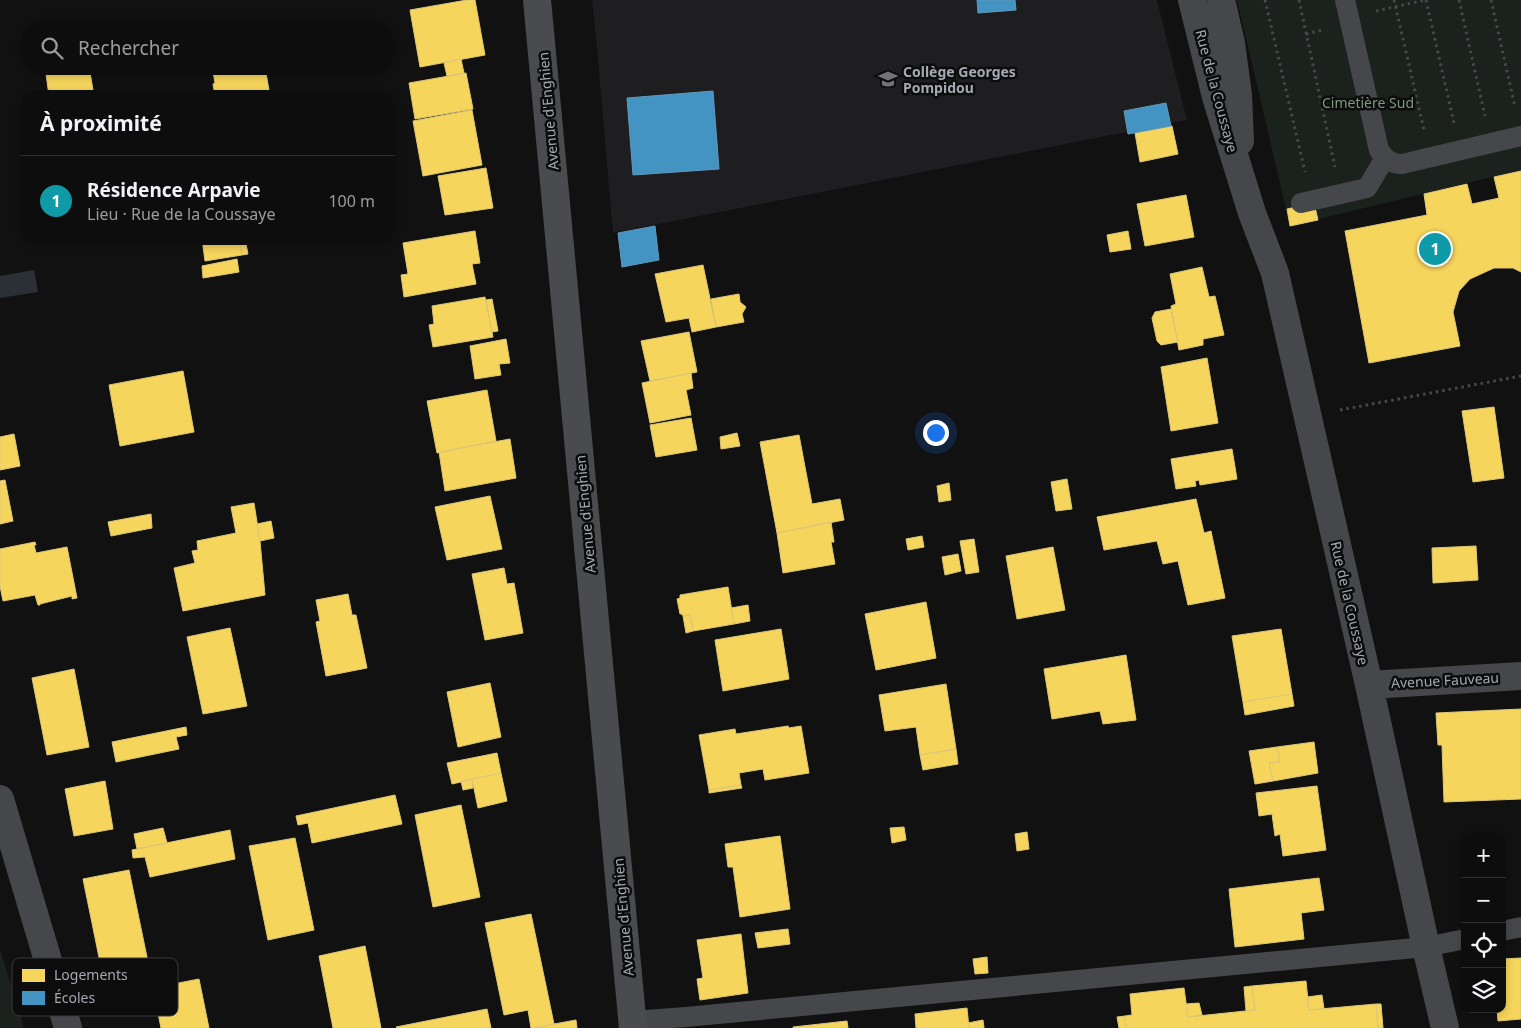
<!DOCTYPE html>
<html lang="fr">
<meta charset="utf-8">
<style>
:root{--surface:#0d0d0e;--page:#161617;--text:#f1f3f6;--muted:#9a9c9e;--line:#2d2d2e;--accent:#717379}
body{margin:0;font-family:"Noto Sans",sans-serif;background:var(--page);color:var(--text)}
.controls{position:absolute;right:15px;bottom:15px;display:grid;overflow:hidden;border-radius:10px;box-shadow:0 2px 8px #0003}
.controls button{width:45px;height:45px;display:grid;place-items:center;padding:0;border:0;border-bottom:1px solid var(--line);background:var(--surface);color:var(--text);font:25px sans-serif}
.you{position:absolute;left:935px;top:432px;width:18px;height:18px;margin:-12px;border:4px solid #fff;border-radius:50%;background:#1a73e8;box-shadow:0 0 0 8px #1a73e833}
.badge{display:grid;place-items:center;width:32px;height:32px;border-radius:50%;background:var(--accent);color:#fff;font-size:16px;font-weight:700}
.pin{position:absolute;translate:-50% -50%;border:2px solid #fff;box-shadow:0 1px 5px #0006}
.list{margin:0;padding:0;list-style:none}
h2{display:flex;justify-content:space-between;align-items:center;height:65px;margin:0;padding:0 20px;font-size:21px}
h2 small{font-size:16px;font-weight:400;color:var(--muted)}
.list li{display:grid;grid-template-columns:32px 1fr auto;gap:15px;align-items:center;box-sizing:border-box;height:90px;padding:0 20px;border-top:1px solid var(--line)}
.list b{display:block;font-size:19px;white-space:nowrap}
.list p{margin:0;font-size:16px;white-space:nowrap;color:var(--muted)}
.list em{font-size:16px;font-style:normal;color:var(--muted)}
.icon{flex:none;width:28px;height:28px;fill:none;stroke:currentColor;stroke-width:2;stroke-linecap:round;stroke-linejoin:round}
.map{position:relative;flex:none;width:1521px;height:1028px;overflow:hidden}
.search{position:absolute;background:var(--surface);box-shadow:0 2px 8px #0003;left:20px;top:20px;width:375px;height:55px;display:flex;align-items:center;gap:12px;box-sizing:border-box;padding:0 18px;border-radius:28px;color:var(--muted);font-size:19px}
.panel{position:absolute;background:var(--surface);box-shadow:0 2px 8px #0003;left:20px;top:90px;width:375px;height:155px;border-radius:20px}
.map>svg:first-child{display:block}
.built{fill:#1e1e20}
.green{fill:#1b211c}
.water{fill:#2a3035}
.homes{fill:#f6d55c;stroke:#ddc876}
.schools{fill:#4393c3;stroke:#6099be}
.lines{fill:none;stroke-linecap:round;stroke-linejoin:round}
.path{stroke:#47484b;stroke-width:3;stroke-dasharray:2.5 4;stroke-linecap:butt}
.service{stroke:#46474a;stroke-width:20}
.minor{stroke:#46474a;stroke-width:28}
.secondary{stroke:#4a4b4e;stroke-width:28}
.labels{text-anchor:middle;dominant-baseline:central;stroke-width:5;stroke-linejoin:round;paint-order:stroke}
.poi-label{font-size:14px;font-weight:bold;fill:#a4a8b1;stroke:#0c0c0d;text-anchor:start}
.street-label{font-size:14px;fill:#a4a8b1;stroke:#0c0c0d}
.park-label{font-size:14px;fill:#7d9a7e;stroke:#0c0c0d}
.key{fill:#0c0c0d;stroke:#3a3b3e;stroke-width:1}
.key-label{font-size:14px;fill:#a4a8b1}
</style>
<div class="map">
<svg width="1521" height="1028" viewBox="0 0 1521 1028">
<rect width="100%" height="100%" fill="#111112"/>
<!-- built -->
<path class="built" d="M592 0H1157L1187 120 613 233 596 37Z"/>
<!-- green -->
<path class="green" d="M1237 0H1521V170L1290 226Z
M0 949 24 1028H0Z"/>
<!-- water -->
<path class="water" d="M34 270 38 292 0 298V276Z"/>
<!-- homes -->
<path class="homes" d="M467 0H475L485 55 420 67 410 10Z
M346 22 347 29H327L326 25Z
M461 59 464 73 447 76 444 63Z
M45 66H89L94 96H49Z
M212 66H268L269 72 266 73 270 96H215L213 84 215 83Z
M466 73 473 109 415 119 409 83Z
M472 110 482 165 423 176 413 121Z
M1171 126H1172L1178 154 1140 162 1135 133Z
M486 168 493 208 445 215 438 176Z
M1521 171V272L1513 268H1494L1470 279 1459 291 1453 312 1460 346 1369 363 1345 231 1427 215 1424 194 1467 184 1472 204 1499 198 1494 177Z
M1186 195 1194 237 1145 246 1137 204Z
M1314 203 1318 220 1290 226 1287 209Z
M475 231 480 263 472 264 476 284 404 297 401 275 408 274 403 243Z
M1128 231 1131 249 1110 252 1107 235Z
M202 239H239L242 255 205 261Z
M239 239H245L248 254 242 255Z
M237 259 239 272 203 278 202 266Z
M703 265 716 327 692 332 689 318 666 322 655 274Z
M1202 267 1209 297 1215 296 1224 335 1203 339V345L1179 350 1171 306 1176 304 1170 274Z
M739 294 740 302 746 307 742 314 744 322 716 327 711 299Z
M485 297 493 337 433 347 429 325 434 324 432 306Z
M492 299 498 331 492 332 486 300Z
M1171 309 1178 342 1161 345 1157 341 1152 318 1155 312Z
M689 332 697 372 650 381 641 341Z
M506 339 510 363 499 364 501 375 475 379 470 346Z
M1207 358 1218 423 1171 431 1161 367Z
M183 371 194 432 120 446 109 385Z
M691 373 693 388 686 390 691 415 650 423 642 383Z
M487 390 496 441 437 453 427 401Z
M1494 407 1504 478 1473 482 1462 411Z
M691 418 697 450 656 457 650 425Z
M737 433 740 446 721 449 720 437Z
M14 434 20 466 0 470V437Z
M799 435 812 504 840 499 844 520 777 533 760 442Z
M510 439 516 478 445 491 439 452Z
M1232 449 1237 479 1200 485 1199 480 1195 481 1196 486 1176 489 1171 459Z
M1067 479 1072 509 1056 511 1051 482Z
M5 480 13 521 0 524V481Z
M949 483 951 500 939 502 937 486Z
M490 496 502 549 447 560 435 507Z
M1196 499 1204 533 1211 531 1225 598 1188 605 1178 561 1163 564 1157 541 1104 550 1097 517Z
M254 503 260 541 265 595 183 611 174 568 195 563 192 551 198 550 197 541 236 533 231 507Z
M151 514 152 528 111 536 108 522Z
M271 521 274 538 260 541 257 524Z
M831 522 834 542H831L835 564 783 573 777 533Z
M922 536 924 547 908 550 906 539Z
M974 539 979 572 966 574 960 541Z
M35 542 36 545H34L36 553 67 547 77 598 72 599V596L40 604V605H38L35 595 3 601 0 586V549Z
M1476 546 1478 580 1433 583 1432 548Z
M1053 547 1065 610 1017 619 1006 556Z
M958 554 961 571 945 575 942 557Z
M504 568 507 584 514 583 523 633 485 640 472 574Z
M728 587 734 624 693 631 690 615 683 616 682 614H680L677 599 680 598V595Z
M348 594 352 615H356L367 668 326 676 316 622 320 621 316 600Z
M926 602 936 658 876 670 865 614Z
M748 605 750 621 734 624 731 608Z
M690 615 693 631 686 633 683 616Z
M230 628 247 706 203 714 187 637Z
M781 629 789 679 723 691 715 640Z
M1281 629 1292 694 1243 702 1232 636Z
M1126 655 1136 720 1103 724 1100 711 1052 719 1044 669Z
M74 669 89 747 47 755 32 678Z
M490 683 501 737 458 747 447 692Z
M946 684 956 749 920 755 916 727 885 731 879 695Z
M1292 694 1294 706 1245 715 1243 702Z
M1521 709V799L1444 802 1442 745H1438L1436 713Z
M788 726 789 728 801 726 809 773 765 780 763 769 739 773 741 785 709 790 699 735 735 729 736 734Z
M186 727 187 735 176 737 179 749 116 762 112 742Z
M1314 742 1318 773 1273 781 1269 763 1280 762 1277 747Z
M1277 747 1280 762 1269 763 1273 781 1255 784 1249 751Z
M956 749 958 764 923 770 920 755Z
M497 753 501 773 452 784 447 763Z
M501 773 507 801 478 808 472 779Z
M472 779 473 788 463 790 461 781Z
M105 781 113 829 74 836 65 789Z
M741 785 742 788 709 793V790Z
M1317 786 1326 850 1283 856 1280 834 1275 836 1272 814 1259 816 1256 793Z
M395 795 402 824 312 843 308 823 298 825 296 816Z
M461 805 480 897 433 907 415 815Z
M904 827 906 840 892 843 890 828Z
M163 828 167 843 137 849 134 834Z
M230 830 235 859 150 877 145 857 133 858 132 850Z
M1027 832 1029 849 1017 851 1015 834Z
M780 836 790 909 740 917 733 867H728L725 844Z
M295 838 314 930 268 940 249 846Z
M129 870 148 962 102 972 83 879Z
M1319 878 1324 910 1301 913 1304 939 1235 947 1229 889Z
M531 914 554 1024 534 1028H531L528 1010 504 1015 485 923Z
M788 929 790 944 758 948 755 933Z
M741 934 748 993 700 1000 697 979 703 978 697 940Z
M365 946 381 1028H333L319 956Z
M987 957 988 973 975 974 973 959Z
M1521 958V1019L1498 1021 1497 1009H1502V959Z
M199 979 209 1028H161L153 988Z
M1306 981 1309 1010 1376 1004 1378 1028H1126L1125 1016 1132 1015 1130 994 1184 988 1188 1017 1255 1010 1252 986Z
M1252 986 1255 1010 1246 1011 1244 987Z
M1322 995 1324 1009 1309 1010 1307 997Z
M1199 1003 1202 1015 1188 1017 1186 1004Z
M1376 1004H1381L1383 1028H1378Z
M967 1008 969 1028H916L915 1014Z
M487 1009 491 1028H397L396 1027Z
M1125 1016 1126 1028H1119L1117 1017Z
M576 1020 577 1028H534L554 1024Z
M983 1020 984 1028H969L968 1023Z
M847 1021 848 1028H793V1027Z"/>
<!-- schools -->
<path class="schools" d="M977 0H1015L1016 10 978 13Z
M713 91 719 169 633 175 627 98Z
M1166 103 1171 126 1128 134 1124 111Z
M655 226 659 260 622 267 618 233Z"/>
<g class="lines">
<!-- path -->
<path class="path" d="M1265 0 1305 172
M1299 0 1335 167
M1394 0 1424 130
M1426 0 1454 123
M1459 0 1485 116
M1491 0 1515 107
M1376 11 1425 0
M1306 34 1322 30
M1340 410 1521 376"/>
<!-- service -->
<path class="service" d="M1345 0 1379 150C1385 159 1391 164 1402 164L1521 136
M1301 203 1367 188 1385 158
M1502 931 1521 927
M632 1021 686 1017 1426 947 1465 939"/>
<!-- minor -->
<path class="minor" d="M1192 0 1216 97 1252 213 1275 273 1369 685 1426 947 1445 1028
M1221 0 1231 43 1238 95 1240 141
M1369 685 1521 676
M0 799 68 1028"/>
<!-- secondary -->
<path class="secondary" d="M537 0 633 1028"/>
</g>
<!-- icons -->
<defs>
<g id="school-bare" transform="scale(1.5)"><path d="M0-5L7-2L0 1L-7-2ZM-4 1L0 2.5L4 1V4Q0 6-4 4Z" fill="#717379" stroke="#0c0c0d" stroke-width="2.5" paint-order="stroke"/></g>
</defs>
<g fill-rule="evenodd">
<use href="#school-bare" x="888" y="79"/>
</g>
<g class="labels">
<!-- poi labels -->
<g class="poi-label">
<text x="903" y="71">Collège Georges<tspan x="903" dy="16">Pompidou</tspan></text>
</g>
<!-- street labels -->
<g class="street-label">
<text transform="translate(1217 91) rotate(75)">Rue de la Coussaye</text>
<text transform="translate(548 111) rotate(-95)">Avenue d'Enghien</text>
<text transform="translate(585 514) rotate(-95)">Avenue d'Enghien</text>
<text transform="translate(1350 603) rotate(77)">Rue de la Coussaye</text>
<text transform="translate(1445 680) rotate(-3)">Avenue Fauveau</text>
<text transform="translate(623 917) rotate(-95)">Avenue d'Enghien</text>
</g>
<!-- park labels -->
<g class="park-label">
<text x="1368" y="102">Cimetière Sud</text>
</g>
</g>
<!-- legend -->
<rect x="12" y="958" width="166" height="58" rx="8" class="key"/>
<rect x="22" y="969" width="23" height="13" fill="#f6d55c"/>
<rect x="22" y="991" width="23" height="14" fill="#4393c3"/>
<g class="key-label">
<text x="54" y="980">Logements</text>
<text x="54" y="1003">Écoles</text>
</g>
</svg>
<div class="controls">
<button>+</button>
<button>−</button>
<button><svg class="icon" aria-label="locate" viewBox="0 0 24 24"><circle cx="12" cy="12" r="6"/><path d="M12 2v4M12 18v4M2 12h4M18 12h4"/></svg></button>
<button><svg class="icon" aria-label="layers" viewBox="0 0 24 24"><path d="M12 4l9 5-9 5-9-5zM3 14l9 5 9-5"/></svg></button>
</div>
<div class="you"></div>
<div class="pin badge" style="left:1435px;top:249px;background:#0f9aa8">1</div>
<div class="search"><svg class="icon" aria-label="search" viewBox="0 0 24 24"><circle cx="10" cy="10" r="6"/><path d="M15 15l6 6"/></svg>Rechercher</div>
<section class="panel">
<h2>À proximité<small></small></h2>
<ul class="list">
<li><span class="badge" style="background:#0f9aa8">1</span><div><b>Résidence Arpavie</b><p>Lieu · Rue de la Coussaye</p></div><em>100 m</em></li>
</ul>
</section>
</div>
